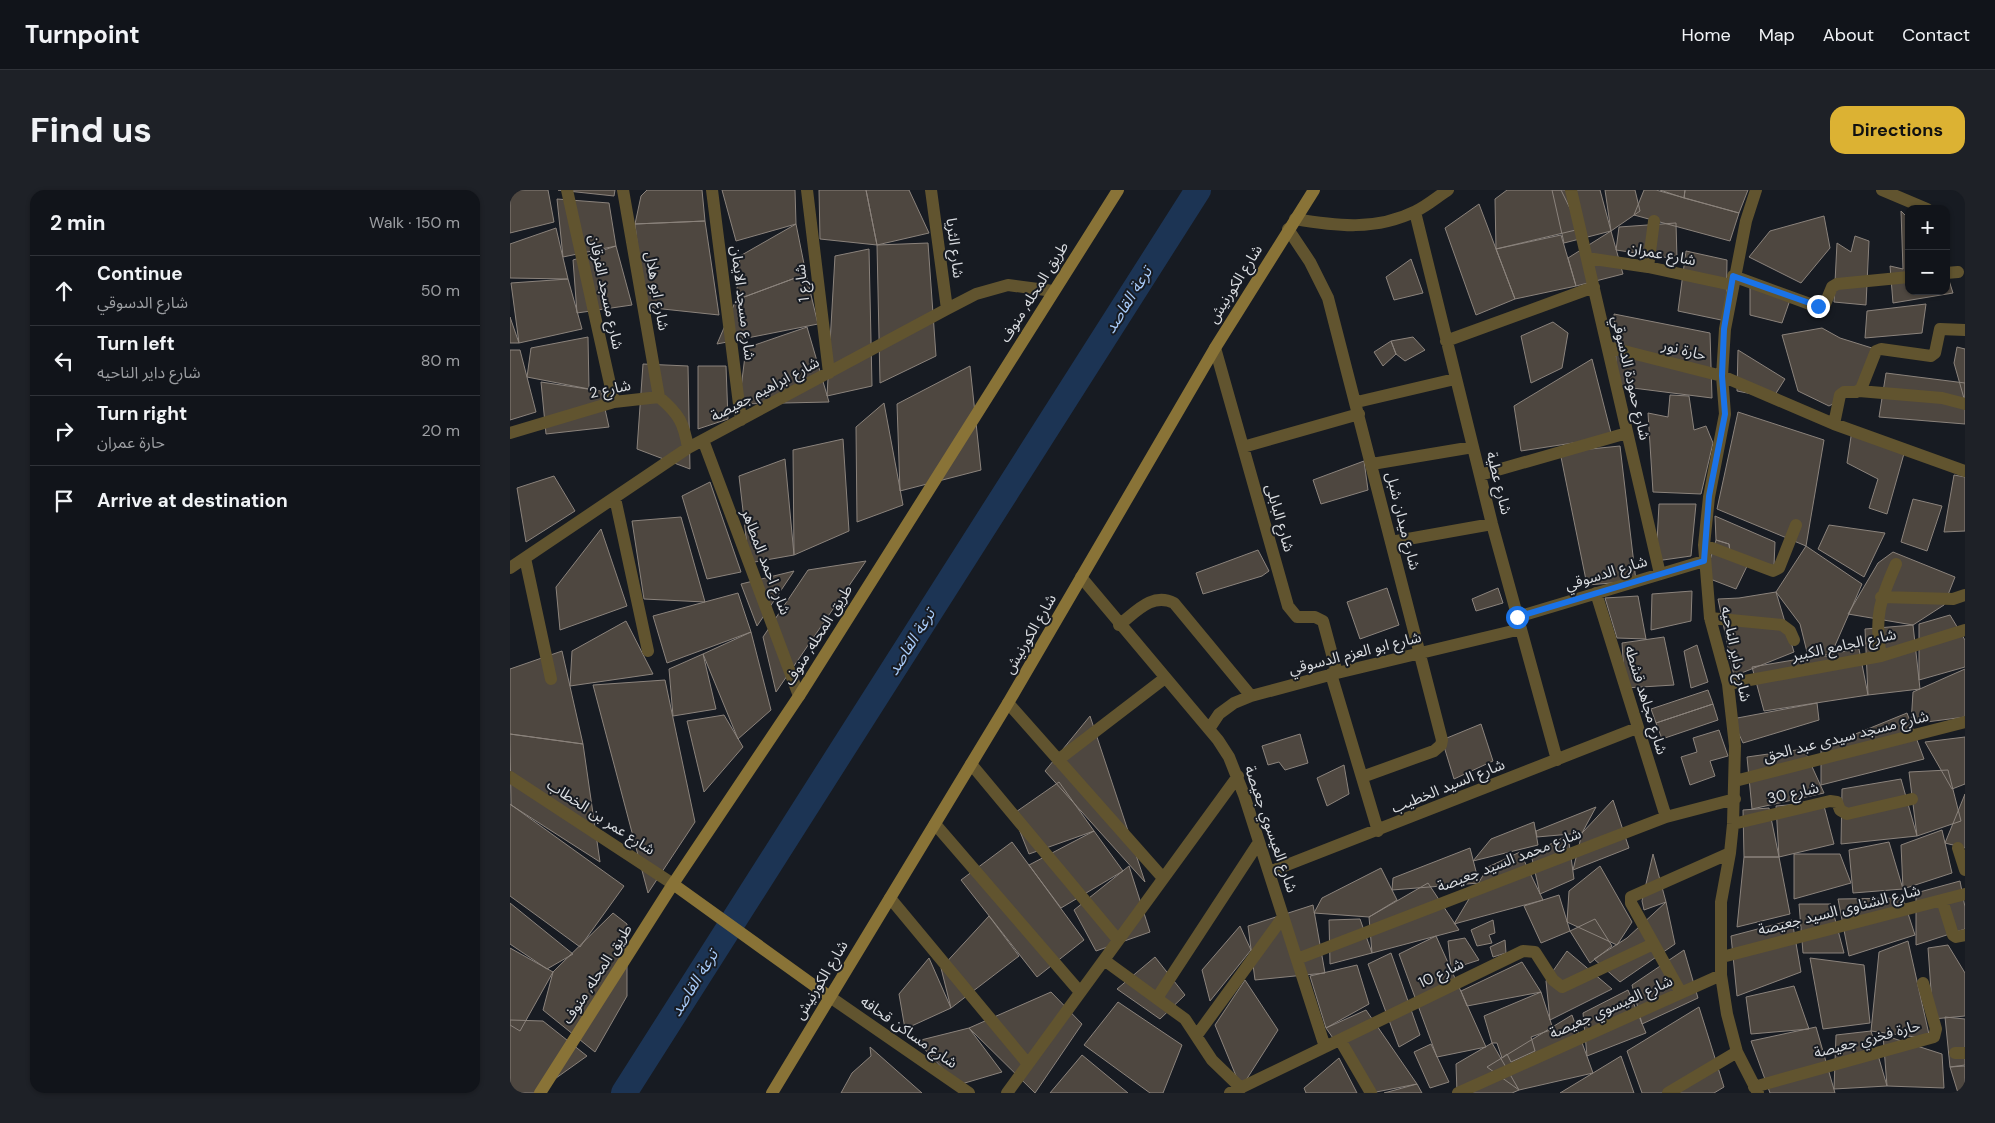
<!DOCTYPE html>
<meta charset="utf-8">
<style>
:root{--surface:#11141a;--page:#1e2127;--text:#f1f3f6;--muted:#9c9ea2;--line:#303339;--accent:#dcb233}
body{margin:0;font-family:"DM Sans","Noto Sans Arabic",sans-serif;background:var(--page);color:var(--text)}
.controls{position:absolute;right:15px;top:15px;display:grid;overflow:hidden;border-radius:10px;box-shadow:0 1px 4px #0004}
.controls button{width:45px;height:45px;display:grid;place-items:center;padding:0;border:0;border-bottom:1px solid var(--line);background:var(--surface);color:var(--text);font:25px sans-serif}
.stop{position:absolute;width:15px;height:15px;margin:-11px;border:4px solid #1a73e8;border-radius:50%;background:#fff}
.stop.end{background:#1a73e8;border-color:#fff;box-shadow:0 1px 5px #0008}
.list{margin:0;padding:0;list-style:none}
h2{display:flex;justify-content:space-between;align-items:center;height:65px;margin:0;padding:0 20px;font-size:21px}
h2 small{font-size:16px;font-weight:400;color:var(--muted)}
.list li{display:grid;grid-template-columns:32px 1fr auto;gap:15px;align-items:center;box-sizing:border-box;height:70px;padding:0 20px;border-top:1px solid var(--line)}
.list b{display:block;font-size:19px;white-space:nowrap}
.list p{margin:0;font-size:16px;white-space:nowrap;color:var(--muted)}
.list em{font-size:16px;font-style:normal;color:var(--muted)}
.icon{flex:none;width:28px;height:28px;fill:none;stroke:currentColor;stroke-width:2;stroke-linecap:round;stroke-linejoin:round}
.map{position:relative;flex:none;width:1455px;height:903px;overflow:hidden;border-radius:15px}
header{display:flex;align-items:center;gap:30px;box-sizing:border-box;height:70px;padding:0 25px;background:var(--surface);border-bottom:1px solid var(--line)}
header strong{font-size:24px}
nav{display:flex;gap:28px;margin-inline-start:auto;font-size:18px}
.intro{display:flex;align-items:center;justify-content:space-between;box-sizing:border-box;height:120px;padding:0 30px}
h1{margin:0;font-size:35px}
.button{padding:12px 22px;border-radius:15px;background:var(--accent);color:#111;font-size:18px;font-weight:700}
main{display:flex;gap:30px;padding:0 30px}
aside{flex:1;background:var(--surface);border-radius:15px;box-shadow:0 1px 4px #0004}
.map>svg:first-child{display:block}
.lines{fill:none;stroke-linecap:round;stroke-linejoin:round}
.canal{stroke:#1c3454;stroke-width:26}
.building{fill:#4e4740;stroke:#8b837c}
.minor{stroke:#61542f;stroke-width:12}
.secondary{stroke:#897337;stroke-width:12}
.route{stroke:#1a73e8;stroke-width:6}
.labels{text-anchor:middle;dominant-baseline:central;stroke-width:4;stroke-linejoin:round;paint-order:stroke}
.street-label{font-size:15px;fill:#d9dce0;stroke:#171b22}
.water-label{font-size:16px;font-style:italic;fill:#a7caf8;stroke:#171b22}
</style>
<header>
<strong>Turnpoint</strong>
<nav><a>Home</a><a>Map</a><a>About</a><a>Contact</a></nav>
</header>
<div class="intro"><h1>Find us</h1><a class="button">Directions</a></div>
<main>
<aside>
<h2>2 min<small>Walk · 150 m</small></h2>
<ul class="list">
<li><svg class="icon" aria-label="ahead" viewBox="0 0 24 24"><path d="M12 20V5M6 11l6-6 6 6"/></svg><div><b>Continue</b><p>شارع الدسوقي</p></div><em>50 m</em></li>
<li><svg class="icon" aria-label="left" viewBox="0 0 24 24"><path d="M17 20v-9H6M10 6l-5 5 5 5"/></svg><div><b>Turn left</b><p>شارع داير الناحيه</p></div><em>80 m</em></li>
<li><svg class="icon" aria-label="right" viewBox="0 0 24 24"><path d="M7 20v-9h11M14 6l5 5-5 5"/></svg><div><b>Turn right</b><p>حارة عمران</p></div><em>20 m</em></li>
<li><svg class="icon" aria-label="arrive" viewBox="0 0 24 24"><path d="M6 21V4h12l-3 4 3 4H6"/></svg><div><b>Arrive at destination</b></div></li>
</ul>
</aside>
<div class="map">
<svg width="1455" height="903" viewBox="0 0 1455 903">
<rect width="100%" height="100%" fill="#171b22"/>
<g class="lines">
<!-- canal -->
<path class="canal" d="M114 903 688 0"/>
</g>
<!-- building -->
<path class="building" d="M0 0H38L44 32 0 43Z
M48 0H105L104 6Z
M137 0H192L195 31 125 34 131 6Z
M212 0H285L286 34 226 51Z
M309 0H356L367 55 310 49Z
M356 0H399L419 43 367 55Z
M997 0H1051L1070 39 986 59 985 9Z
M1042 0H1090L1101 41 1054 53Z
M1095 0H1125L1130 21 1101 41Z
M1134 0H1146L1229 23 1220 51 1124 25Z
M1150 0H1175L1174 8Z
M1175 0H1238L1229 23 1174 8Z
M47 9 99 13 106 56 53 67Z
M969 14 1005 109 966 125 935 38Z
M1391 21 1399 29V101H1436V81L1443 103 1383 113 1380 76 1393 79Z
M1314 26 1320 58 1291 93 1239 67 1260 41Z
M195 31 209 125 134 117 125 34Z
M1166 33 1167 69 1106 60 1109 37Z
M286 34 296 84 226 110 230 66Z
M46 38 58 89 0 88V54Z
M1101 41 1113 84 1066 96 1058 68Z
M1051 45 1066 96 1005 109 986 59Z
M1345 46 1359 51 1356 115 1324 112 1327 53 1341 62Z
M418 53 426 166 370 193 367 55Z
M106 56 122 115 67 123 63 70Z
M359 59 362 196 317 206 325 66Z
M1176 61 1217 70 1216 131 1168 121Z
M901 69 913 103 884 110 876 87Z
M296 84 308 134 207 154 226 110Z
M58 89 72 139 9 153 1 93Z
M1240 92 1281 107 1272 133 1240 125Z
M1416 114 1412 143 1355 148 1357 121Z
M1104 124 1200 143 1202 208 1107 196Z
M0 127 9 153H0Z
M1043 132 1058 143 1052 178 1021 193 1011 146Z
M297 137 319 212 229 214 236 158Z
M1312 138 1330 148 1362 158 1351 199 1319 216 1288 201 1272 145Z
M78 147 79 199 17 187 21 158Z
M903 147 915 160 895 171 886 164 881 151Z
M881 151 886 164 873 176 864 162Z
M1447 157 1455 159V212L1444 173Z
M0 160H10L26 222 0 230Z
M1228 160 1275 189 1263 208 1227 201Z
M1082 169 1102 247 1011 261 1004 216Z
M133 174 178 176 180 279 127 259Z
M188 176H216L218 229 188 239Z
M460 176 471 280 390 301 387 214Z
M1376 183 1455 193V234L1369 227Z
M31 192 91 201 99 237 36 244Z
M1160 205 1179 206 1184 240 1196 236 1203 253 1191 304 1143 302 1138 223 1158 227Z
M374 213 393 315 347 332 346 237Z
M1228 222 1314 250 1296 356 1207 319Z
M1342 240 1395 260 1377 324 1359 318 1368 289 1337 273Z
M333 249 339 341 284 365 283 260Z
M1110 256 1126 391 1077 395 1050 262Z
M275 269 284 365 239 373 229 286Z
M854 271 858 300 811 314 803 290Z
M1444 285 1455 287V341L1434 342Z
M44 286 65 321 16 352 7 298Z
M200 292 231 382 197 389 172 306Z
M1403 309 1432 316 1417 361 1391 352Z
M1149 314H1186L1181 366 1146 371Z
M1205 326 1265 352 1264 376 1220 362 1219 354 1206 350Z
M171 327 195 412 134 409 122 331Z
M1319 335 1375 343 1354 387 1308 359Z
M91 339 117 416 50 440 46 397Z
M1206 350 1219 354 1220 362 1239 372 1226 399 1195 387Z
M1296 356 1352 394 1320 467 1297 462 1290 434 1266 402Z
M748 360 759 381 752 386 693 404 686 383Z
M1383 362 1445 387 1434 415 1403 435 1338 424 1368 373Z
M356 371 266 502 253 447 298 380Z
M284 381 247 436 231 394Z
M877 398 889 435 850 449 837 412Z
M988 398 993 413 966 421 962 409Z
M1182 401 1181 431 1141 440 1142 404Z
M1266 402 1284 462 1224 486 1208 409 1229 408Z
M228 403 241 442 157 473 143 426Z
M1128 406 1136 449 1107 448 1095 408Z
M1440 425 1455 450V477L1409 490V434Z
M116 431 143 484 60 496 62 461Z
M1403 435 1410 499 1358 505 1355 439Z
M241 442 261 520 228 549 193 464Z
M1154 447 1164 495 1115 498 1112 453Z
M1187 455 1198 492 1181 498 1174 461Z
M1349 459 1358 505 1254 521 1242 477Z
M52 461 73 554 0 544V479Z
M193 464 206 519 163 526 159 479Z
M1455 479V527L1401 534 1403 502Z
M155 490 185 632 138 703 83 495Z
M1198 500 1203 514 1146 533 1141 519Z
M1307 513 1309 530 1233 553 1222 529Z
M1203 514 1208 530 1152 549 1146 533Z
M1397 523 1414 569 1311 595V558Z
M214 525 233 557 194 602 177 531Z
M580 526 635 692 535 581Z
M971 534 983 571 944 589 932 550Z
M1209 540 1218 566 1200 571 1205 586 1180 595 1171 567 1187 562 1183 548Z
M0 544 73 554 90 672 1 615Z
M790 544 798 573 775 580 769 572 758 575 752 556Z
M1455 547V594L1442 599 1415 552Z
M1294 559 1314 603 1242 619 1237 567Z
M834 575 839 604 817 616 807 588Z
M1438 580 1451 631 1407 646 1399 582Z
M1391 589 1407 646 1331 654 1332 599Z
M549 592 584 641 519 664 503 624Z
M1455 604V658L1435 653Z
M1103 610 1119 658 1063 680 1072 643Z
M1313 612 1324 654 1269 667 1266 616Z
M0 614 114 696 70 757 0 706Z
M1086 617 1072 643 1027 647 1026 641Z
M1259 618 1269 667H1234L1233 620Z
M1024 632 1028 655 963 671 981 649Z
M1432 640 1442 683 1393 699 1391 655Z
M584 641 613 681 551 718 519 675Z
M1058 645 1064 689 1030 704 1021 664Z
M502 652 574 750 527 787 451 690Z
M1379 652 1393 699 1343 703 1339 660Z
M960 658 969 693 882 700 883 688Z
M1010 662 1033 710 944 734 978 677Z
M1143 664 1156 712 1134 720 1132 711Z
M1284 664H1330L1341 693 1284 709Z
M1234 667H1269L1280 724 1227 737Z
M619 676 640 742 586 761 564 720Z
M1090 676 1122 732 1107 755 1057 732 1059 701Z
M871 678 887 710 859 727 804 723 812 708Z
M1450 691 1455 717V739L1406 755V703Z
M918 693 949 740 862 763 859 727Z
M1049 705 1060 741 1031 753 1014 716Z
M1393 708 1405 745 1339 766 1328 709Z
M1156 712 1165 754 1110 792 1084 769 1117 748Z
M0 713 63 764 37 779 0 754Z
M1289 714H1321L1334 763H1293Z
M803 715 815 783 745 790 738 736Z
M103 723 117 734V806L85 862 33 820 43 782Z
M479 726 509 766 441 818 431 778Z
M850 729 862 763 820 774 819 730Z
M1085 729 1102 756 1080 773 1060 741Z
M983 730 985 743 979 745 982 753 967 756 961 740Z
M1282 730 1291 782 1227 806 1221 746Z
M730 736 741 760 700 811 692 780Z
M926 746 976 857 927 867 889 764Z
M955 748 969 770 941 779 938 751Z
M995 750 996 763 983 767 980 757Z
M1398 751 1420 849 1361 841 1369 762Z
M1438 755 1455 783V826L1423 829 1418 758Z
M0 758 43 782 10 841 0 835Z
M1174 760 1188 808 1132 834 1122 795Z
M1057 761 1102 799 1040 830 1036 791Z
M881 763 910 845 889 857 858 774Z
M645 767 675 805 650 829 607 799Z
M419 768 441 818 395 839 389 804Z
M1300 768 1354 775 1360 833 1313 839Z
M1012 772 1031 802 957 816 951 801Z
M847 775 859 814 816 838 800 786Z
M735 790 768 840 731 898 705 835Z
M1284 796 1299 839 1241 844 1236 807Z
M1118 800 1136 843 1077 866 1073 823Z
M541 802 572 834 525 903 459 838Z
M1031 802 1043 839 1021 847 1025 861 1001 872 997 864 992 868 987 853H982L974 826Z
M608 812 672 855 653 903H640L574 855Z
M1189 817 1214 897 1204 903H1132L1117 861Z
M856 820 907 894 861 903 816 838Z
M1062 825 1083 883 1009 900 977 877Z
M1435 827 1455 829V875L1440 877Z
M0 830 33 831 77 866 25 903H0Z
M1306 837 1325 903H1260L1241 851Z
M459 838 492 882 448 895 407 851Z
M1361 841 1377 896 1324 899 1326 845Z
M1373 845 1432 864 1434 898 1377 896Z
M982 853 1009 900 1002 903H947L946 874Z
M921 854 939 892 920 898 904 862Z
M360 857 412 903H331L342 883 361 866Z
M572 865 618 903H540Z
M1111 866 1124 903H1050L1083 883Z
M829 868 847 903H796L794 898Z
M1455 876V903H1448L1440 877Z
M907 894 912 903H874Z"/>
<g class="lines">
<!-- minor -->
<path class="minor" d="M57 0 104 212
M113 0 149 207
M202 0 231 230
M297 0 319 183
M421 0 437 119
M1061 0 1150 384
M1246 0 1236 31 1215 139 1212 186 1215 224 1199 307 1194 355 1200 428 1218 494 1225 556 1223 634 1220 663 1211 712V785L1217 824 1227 862 1248 903
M1372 0 1417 19
M905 22 982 334 1047 570
M785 29C826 36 866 41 906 21 917 16 927 7 938 0
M778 39 800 72 818 108 932 550 931 555 924 561 852 587
M1077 68 1138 77 1222 95
M1138 77 1144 31
M1436 83 1448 82
M1223 86 1308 117 1315 114 1322 97 1327 94 1399 87
M936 151 1084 97
M1098 157 1212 186 1324 234 1455 281
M705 158 778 416 787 427H805L813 431 827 483
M1349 201 1432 208 1455 214
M847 212 945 189
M1324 234 1330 205 1334 202H1346L1351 199 1366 161 1371 159 1421 166 1425 163 1430 139 1455 140
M0 243 104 212 149 207C169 224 174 233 178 258
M193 250 289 506
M733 257 849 224
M862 274 963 257
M970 285 1117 243
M105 308 138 461
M881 352 982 334
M1194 355 1263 381 1269 378 1286 335
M15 368 41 489
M0 378 178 258 437 119 466 104 498 95 543 101
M571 387 708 550 719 567 734 605 815 857
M1086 403 1156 627
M1371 407 1443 409 1455 405
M1007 427 1194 371
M1200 428 1272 435 1280 441 1284 450
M609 435C626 422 642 402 664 413L741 506
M1371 466C1364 427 1370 410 1386 374
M821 484 868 641
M1218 494 1371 466 1455 440
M498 513 653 688
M699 539 709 524 724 513 741 506 827 483 1011 439
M548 570 655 488
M461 574 608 750
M0 587 163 694
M1225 591 1455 532
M425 634 570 802
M1223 634 1320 611 1327 612 1330 620 1337 624 1402 609
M1448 658 1455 680
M759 682 1127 538
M380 708 518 874
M1432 710 1443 745 1446 747 1455 745
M1212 767 1455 704
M787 769 1156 627 1225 609
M594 770 675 829 702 870 731 898
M1171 803 1121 713V707L1220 663
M320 807 459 903
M647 808 749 652
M687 845 773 727
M830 850 861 903
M1445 863H1455
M1244 897 1424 847 1426 839 1413 793
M497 903 728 586
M720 903 1013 761 1025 762 1043 790 1052 797 1143 754
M948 903 1211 785
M1158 903 1227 862"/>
<!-- secondary -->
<path class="secondary" d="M163 694 320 807
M30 903 163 694 289 506 608 0
M262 903 498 513 705 158 804 0"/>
</g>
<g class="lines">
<!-- route -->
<path class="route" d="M1007 427 1194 371 1199 306 1215 224 1212 186 1214 139 1223 86 1308 116"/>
</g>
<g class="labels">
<!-- street labels -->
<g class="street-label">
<text transform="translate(445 58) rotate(83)">شارع الثريا</text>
<text transform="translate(1152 64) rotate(11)">شارع عمران</text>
<text transform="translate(292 93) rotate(-97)">شارع 1</text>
<text transform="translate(725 94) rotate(-58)">شارع الكورنيش</text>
<text transform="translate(147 101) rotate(80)">شارع ابو هلال</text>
<text transform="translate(96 102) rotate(78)">شارع مسجد الفرقان</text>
<text transform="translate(524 102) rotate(-58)">طريق المحله, منوف</text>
<text transform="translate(233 113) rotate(83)">شارع مسجد الايمان</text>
<text transform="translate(1174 160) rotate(14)">حارة نور</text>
<text transform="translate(1121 188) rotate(77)">شارع حمودة الدسوقي</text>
<text transform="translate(100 199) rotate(-12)">شارع 2</text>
<text transform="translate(255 199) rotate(-28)">شارع ابراهيم جعيصة</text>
<text transform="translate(989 293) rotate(76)">شارع عطية</text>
<text transform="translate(770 328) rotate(74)">شارع البابلى</text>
<text transform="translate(893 331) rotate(76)">شارع ميدان شبل</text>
<text transform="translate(256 372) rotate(69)">شارع احمد المطاهر</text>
<text transform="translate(1096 383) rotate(-17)">شارع الدسوقي</text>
<text transform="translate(520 444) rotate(-60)">شارع الكورنيش</text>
<text transform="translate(308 445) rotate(-58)">طريق المحله, منوف</text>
<text transform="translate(1334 455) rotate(-12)">شارع الجامع الكبير</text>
<text transform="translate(845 463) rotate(-14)">شارع ابو العزم الدسوقي</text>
<text transform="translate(1226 464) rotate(78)">شارع داير الناحيه</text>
<text transform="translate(1136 510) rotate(73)">شارع مجاهد قشطه</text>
<text transform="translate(1336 546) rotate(-14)">شارع مسجد سيدى عبد الحق</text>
<text transform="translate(938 596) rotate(-22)">شارع السيد الخطيب</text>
<text transform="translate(1283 603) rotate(-13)">شارع 30</text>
<text transform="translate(91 627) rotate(33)">شارع عمر بن الخطاب</text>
<text transform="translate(761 639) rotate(71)">شارع العيسوي جعيصة</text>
<text transform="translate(999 670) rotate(-21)">شارع محمد السيد جعيصة</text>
<text transform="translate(1329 720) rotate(-14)">شارع الشناوى السيد جعيصة</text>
<text transform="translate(931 783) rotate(-26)">شارع 10</text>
<text transform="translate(87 784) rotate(-57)">طريق المحله, منوف</text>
<text transform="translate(311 790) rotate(-59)">شارع الكورنيش</text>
<text transform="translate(1101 817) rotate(-24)">شارع العيسوي جعيصة</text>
<text transform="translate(399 842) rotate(35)">شارع مساكن قحافه</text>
<text transform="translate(1357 849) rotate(-15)">حارة فخري جعيصة</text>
</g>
<!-- water labels -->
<g class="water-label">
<text transform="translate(618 110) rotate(-58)">ترعة القاصد</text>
<text transform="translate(401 452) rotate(-58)">ترعة القاصد</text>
<text transform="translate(184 793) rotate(-58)">ترعة القاصد</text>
</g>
</g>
</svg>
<div class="controls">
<button>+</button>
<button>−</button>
</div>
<div class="stop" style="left:1007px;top:427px"></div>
<div class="stop end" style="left:1308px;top:116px"></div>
</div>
</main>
